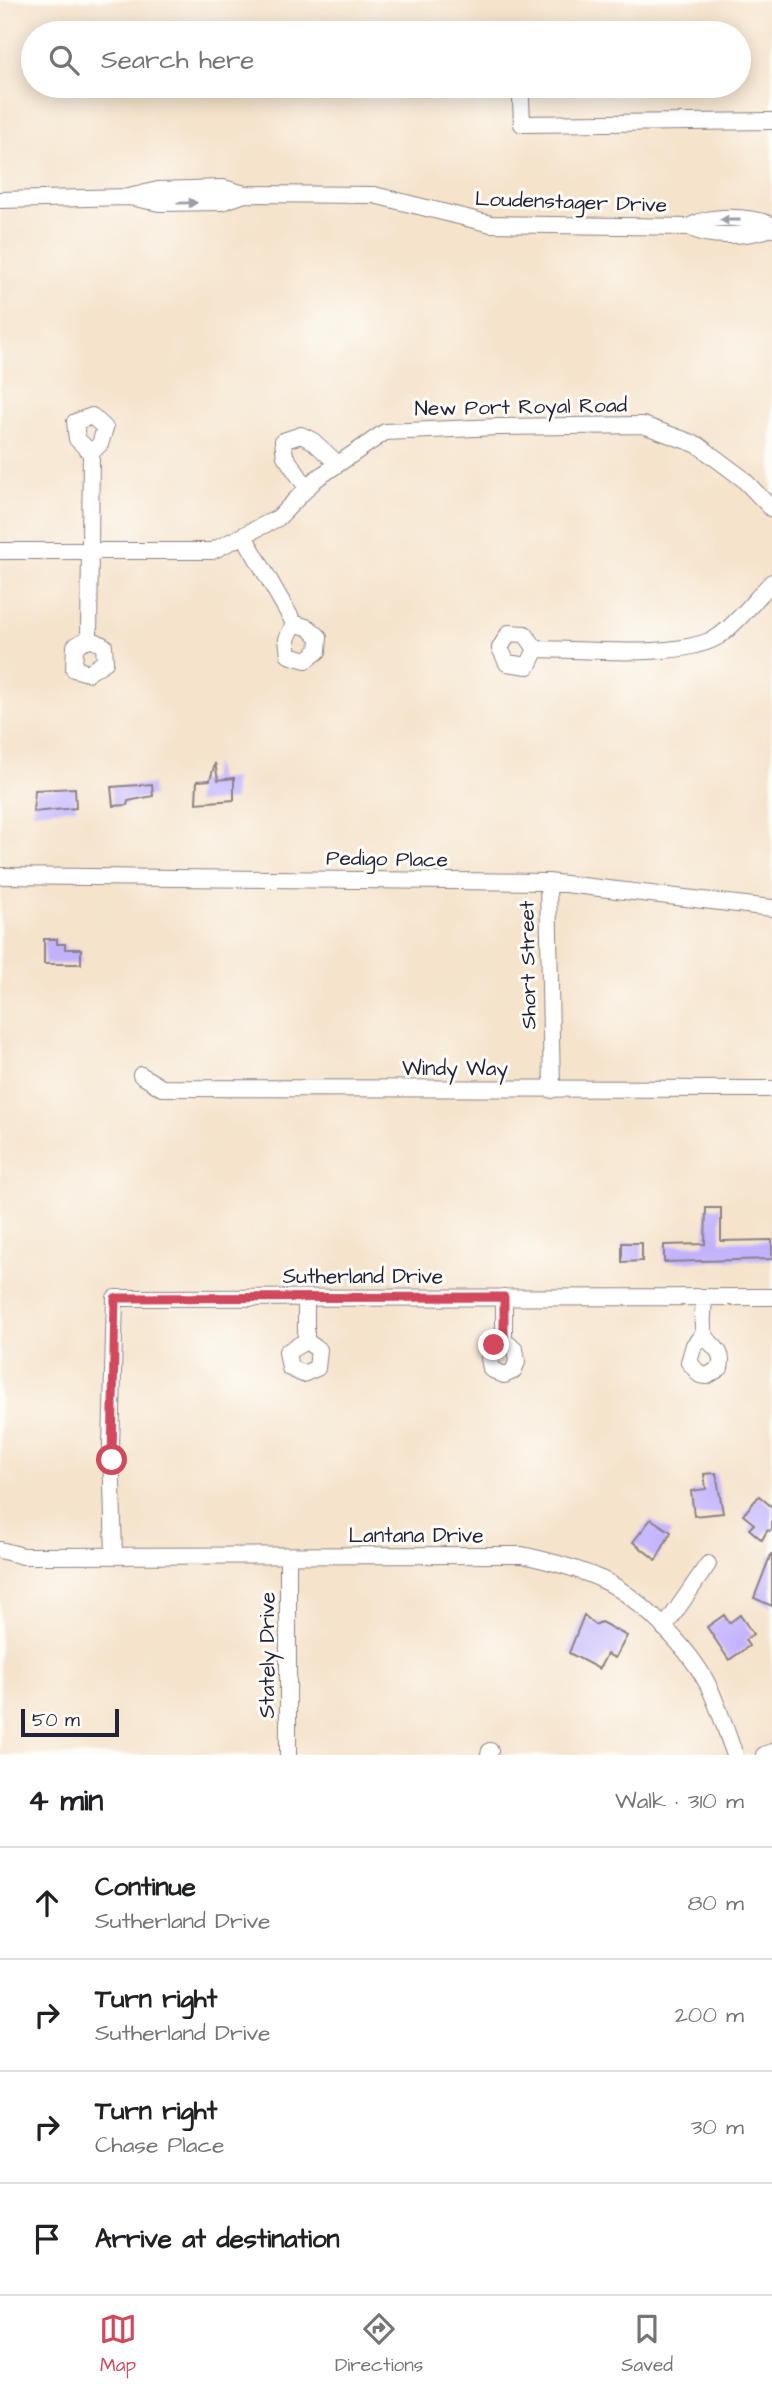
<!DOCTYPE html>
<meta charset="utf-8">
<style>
:root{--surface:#fff;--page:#f6f6f6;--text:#202124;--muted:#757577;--line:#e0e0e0;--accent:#d1495b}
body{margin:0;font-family:"Architects Daughter",sans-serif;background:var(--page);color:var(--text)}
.scale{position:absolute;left:21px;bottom:18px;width:98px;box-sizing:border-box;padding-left:7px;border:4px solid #22223b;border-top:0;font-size:19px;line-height:24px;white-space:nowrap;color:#22223b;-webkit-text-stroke:5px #fdfcf7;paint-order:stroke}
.stop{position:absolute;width:21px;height:21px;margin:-16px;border:5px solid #d1495b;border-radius:50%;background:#fff}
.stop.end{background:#d1495b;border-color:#fff;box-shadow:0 2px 7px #0008}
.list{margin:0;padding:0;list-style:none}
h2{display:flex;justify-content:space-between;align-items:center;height:91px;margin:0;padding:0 28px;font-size:30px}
h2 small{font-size:23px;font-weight:400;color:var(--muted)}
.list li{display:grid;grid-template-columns:46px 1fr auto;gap:21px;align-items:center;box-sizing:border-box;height:112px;padding:0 28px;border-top:2px solid var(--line)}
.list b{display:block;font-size:26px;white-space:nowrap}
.list p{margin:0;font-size:23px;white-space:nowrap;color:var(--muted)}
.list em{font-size:23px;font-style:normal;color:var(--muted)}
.icon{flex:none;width:38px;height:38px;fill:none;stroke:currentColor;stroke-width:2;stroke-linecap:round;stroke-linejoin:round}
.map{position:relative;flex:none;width:772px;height:1755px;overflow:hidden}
.search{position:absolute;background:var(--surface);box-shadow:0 4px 18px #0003;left:21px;right:21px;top:21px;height:77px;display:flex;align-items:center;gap:18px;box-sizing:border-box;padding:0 24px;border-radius:38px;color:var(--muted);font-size:26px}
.sheet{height:539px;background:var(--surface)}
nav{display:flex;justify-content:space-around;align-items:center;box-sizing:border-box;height:98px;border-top:2px solid var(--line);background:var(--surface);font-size:19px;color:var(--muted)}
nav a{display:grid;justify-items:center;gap:4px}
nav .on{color:var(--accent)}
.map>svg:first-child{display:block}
.building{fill:#c2b2fe}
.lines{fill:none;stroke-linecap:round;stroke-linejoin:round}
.street-casing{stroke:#8c8283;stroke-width:18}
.street{stroke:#fff;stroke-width:16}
.oneway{fill:#9c9ca7}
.route{stroke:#d1495b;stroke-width:9}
.labels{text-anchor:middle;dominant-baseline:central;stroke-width:6;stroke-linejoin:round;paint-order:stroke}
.street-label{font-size:21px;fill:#22223b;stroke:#fdfcf7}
</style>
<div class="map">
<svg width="772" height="1755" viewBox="0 0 772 1755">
<rect width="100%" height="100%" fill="#fdfcf7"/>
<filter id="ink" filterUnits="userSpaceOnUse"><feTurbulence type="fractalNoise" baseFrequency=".0143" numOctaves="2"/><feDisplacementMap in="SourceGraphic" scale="14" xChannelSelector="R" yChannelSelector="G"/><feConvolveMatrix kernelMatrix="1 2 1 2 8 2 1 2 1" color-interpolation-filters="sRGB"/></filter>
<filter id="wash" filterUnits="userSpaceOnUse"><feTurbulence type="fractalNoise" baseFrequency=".00686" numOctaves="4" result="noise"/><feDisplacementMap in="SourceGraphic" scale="28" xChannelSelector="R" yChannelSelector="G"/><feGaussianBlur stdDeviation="1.57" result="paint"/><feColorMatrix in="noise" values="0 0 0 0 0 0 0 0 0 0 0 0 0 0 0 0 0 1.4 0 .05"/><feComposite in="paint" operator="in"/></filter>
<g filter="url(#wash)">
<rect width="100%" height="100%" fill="#f5e3cb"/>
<g id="blocks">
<!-- building -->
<path class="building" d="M215 763 218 780 234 778V800L196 803 197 781 210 780Z
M152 784 153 796 128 801 127 805 113 806 111 787Z
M75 788 76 808 33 812 35 790Z
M44 939H57V944H65V949H81V964H44Z
M706 1208H721V1241L772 1240V1259L664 1262V1245L705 1244Z
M622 1243H642V1261L622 1262Z
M716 1473 723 1513 694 1516 691 1491 706 1489 704 1474Z
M759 1496 772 1507V1530L767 1531 762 1540 749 1529 754 1524 743 1515Z
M651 1519 671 1532 656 1560 633 1542Z
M771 1554H772V1606L754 1598Z
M584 1615 595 1625 601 1622 627 1636 615 1658 607 1654 599 1669 569 1653Z
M724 1615 729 1623 740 1615 753 1634 745 1640 749 1646 729 1660 707 1627Z"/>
</g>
</g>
<g filter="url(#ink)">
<use href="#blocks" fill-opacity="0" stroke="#8c8283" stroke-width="2"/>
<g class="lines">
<!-- street casing -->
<g class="street-casing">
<path id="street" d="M521 99 522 124 772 121
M129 197 158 190 223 188 245 194 374 195 491 224 689 227C710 239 749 236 772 228
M0 200 129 197 159 203 222 202 245 194
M689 227C710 214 749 216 772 225
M307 488 285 456 283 441 301 435 313 441 338 464
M244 536 294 623 287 639 289 655 306 660 318 651 319 637 309 628 294 623
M0 551H212L278 518 316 479 385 432 498 427 643 425 698 445 742 478 772 509
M89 638 104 646 105 662 88 673 74 669 75 646 89 638 91 453 100 444 105 428 92 416 75 422 77 439 91 453
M536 649 528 666 507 663 500 648 509 633 525 634 536 649C582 649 681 660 719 636 738 623 756 598 772 582
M0 876 548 882 772 908
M548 882 552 1090
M141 1075 162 1088 772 1089
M504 1297V1341L515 1349 517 1362 513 1371 504 1375 491 1369 489 1358 494 1345 504 1341
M704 1297C704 1307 701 1323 704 1333 710 1348 725 1348 720 1368L707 1376 700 1375 689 1362 694 1345 704 1333
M306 1341 319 1350 317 1368 303 1374 290 1368 287 1352 306 1341V1298
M0 1550 23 1556 522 1555C550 1561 577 1568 603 1580 639 1597 690 1649 708 1685 719 1707 726 1732 735 1755
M114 1556 111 1447 115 1298 772 1297
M288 1556V1755
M664 1628 708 1564
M489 1755 490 1751
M764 1755 772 1752"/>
</g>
<!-- street -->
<use href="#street" class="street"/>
</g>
<!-- one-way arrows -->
<defs><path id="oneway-solid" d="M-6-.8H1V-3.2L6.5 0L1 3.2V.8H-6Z" transform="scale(1.75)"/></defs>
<g class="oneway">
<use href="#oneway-solid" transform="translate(187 203) rotate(-1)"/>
<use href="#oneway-solid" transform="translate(730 220) rotate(-180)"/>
</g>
</g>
<g class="lines" filter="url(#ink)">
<!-- route -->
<path class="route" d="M112 1460 115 1298 504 1297V1341L494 1345"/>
</g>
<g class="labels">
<!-- street labels -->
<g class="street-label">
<text transform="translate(571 202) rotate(2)">Loudenstager Drive</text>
<text transform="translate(521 407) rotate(-1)">New Port Royal Road</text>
<text transform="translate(387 859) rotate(1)">Pedigo Place</text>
<text transform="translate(528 965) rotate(-91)">Short Street</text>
<text x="455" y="1068">Windy Way</text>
<text x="363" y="1276">Sutherland Drive</text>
<text x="416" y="1535">Lantana Drive</text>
<text transform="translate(267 1655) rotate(-90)">Stately Drive</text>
</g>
</g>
</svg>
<div class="scale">50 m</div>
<div class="stop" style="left:112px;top:1460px"></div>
<div class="stop end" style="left:494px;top:1345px"></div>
<div class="search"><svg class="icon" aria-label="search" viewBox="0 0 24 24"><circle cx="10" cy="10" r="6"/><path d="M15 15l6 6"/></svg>Search here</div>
</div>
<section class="sheet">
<h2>4 min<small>Walk · 310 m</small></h2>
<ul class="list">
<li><svg class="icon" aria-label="ahead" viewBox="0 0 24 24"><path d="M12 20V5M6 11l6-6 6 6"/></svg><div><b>Continue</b><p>Sutherland Drive</p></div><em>80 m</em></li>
<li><svg class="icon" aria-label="right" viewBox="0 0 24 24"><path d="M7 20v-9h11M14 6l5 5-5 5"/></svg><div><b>Turn right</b><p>Sutherland Drive</p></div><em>200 m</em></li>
<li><svg class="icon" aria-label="right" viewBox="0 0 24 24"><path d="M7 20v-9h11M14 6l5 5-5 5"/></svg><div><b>Turn right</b><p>Chase Place</p></div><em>30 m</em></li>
<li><svg class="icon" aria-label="arrive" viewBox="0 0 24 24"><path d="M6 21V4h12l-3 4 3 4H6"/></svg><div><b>Arrive at destination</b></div></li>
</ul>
</section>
<nav>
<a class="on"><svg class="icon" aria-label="map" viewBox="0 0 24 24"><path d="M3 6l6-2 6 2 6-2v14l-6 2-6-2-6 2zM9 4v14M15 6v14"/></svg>Map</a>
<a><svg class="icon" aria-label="directions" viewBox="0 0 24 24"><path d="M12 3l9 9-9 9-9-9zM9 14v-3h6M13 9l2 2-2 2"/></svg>Directions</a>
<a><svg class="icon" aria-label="saved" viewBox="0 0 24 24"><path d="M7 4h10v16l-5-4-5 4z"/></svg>Saved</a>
</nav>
